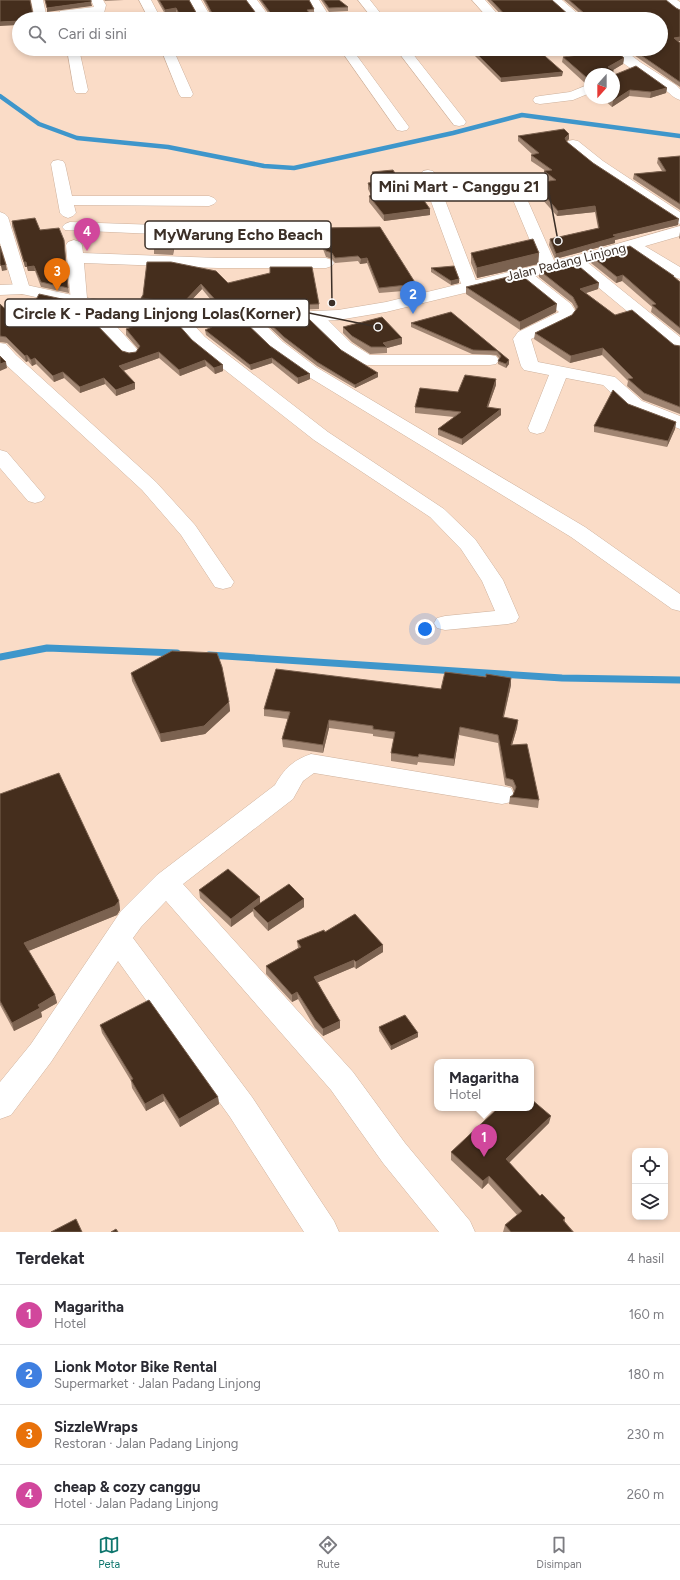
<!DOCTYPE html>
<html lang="id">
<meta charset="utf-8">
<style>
:root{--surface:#fff;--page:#f2f2f3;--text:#2b2b33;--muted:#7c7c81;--line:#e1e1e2;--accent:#0f766e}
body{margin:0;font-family:Figtree,sans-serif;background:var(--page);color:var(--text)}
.controls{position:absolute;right:12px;bottom:12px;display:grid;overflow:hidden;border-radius:8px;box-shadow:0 2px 6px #0003}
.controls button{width:36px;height:36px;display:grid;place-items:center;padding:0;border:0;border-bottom:1px solid var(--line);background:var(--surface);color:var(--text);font:20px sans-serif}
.compass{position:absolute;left:584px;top:68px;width:36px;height:36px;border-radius:50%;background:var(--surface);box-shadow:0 2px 6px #0003;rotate:201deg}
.you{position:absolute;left:425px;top:629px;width:14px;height:14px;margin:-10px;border:3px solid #fff;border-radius:50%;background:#1a73e8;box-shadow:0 0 0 6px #1a73e833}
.badge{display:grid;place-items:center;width:26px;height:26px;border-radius:50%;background:var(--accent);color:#fff;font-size:13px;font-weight:700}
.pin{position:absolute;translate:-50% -33px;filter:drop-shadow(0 1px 2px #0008)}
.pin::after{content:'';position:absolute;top:21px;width:14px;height:12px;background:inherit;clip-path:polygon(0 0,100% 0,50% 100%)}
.popup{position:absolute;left:434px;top:1059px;width:100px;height:52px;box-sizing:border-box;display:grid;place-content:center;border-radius:8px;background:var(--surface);filter:drop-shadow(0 1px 3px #0005);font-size:13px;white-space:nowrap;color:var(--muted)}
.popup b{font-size:15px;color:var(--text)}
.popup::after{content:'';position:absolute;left:50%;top:100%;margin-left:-8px;border:8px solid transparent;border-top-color:var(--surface)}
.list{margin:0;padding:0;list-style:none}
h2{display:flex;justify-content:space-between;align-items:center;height:52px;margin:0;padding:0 16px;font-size:17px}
h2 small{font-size:13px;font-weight:400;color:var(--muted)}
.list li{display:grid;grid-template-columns:26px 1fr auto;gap:12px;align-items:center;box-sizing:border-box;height:60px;padding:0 16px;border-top:1px solid var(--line)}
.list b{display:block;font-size:15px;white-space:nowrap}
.list p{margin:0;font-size:13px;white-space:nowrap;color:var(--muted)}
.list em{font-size:13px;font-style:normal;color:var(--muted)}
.icon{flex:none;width:22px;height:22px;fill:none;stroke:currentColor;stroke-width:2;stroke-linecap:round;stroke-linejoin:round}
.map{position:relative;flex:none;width:680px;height:1232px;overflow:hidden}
.search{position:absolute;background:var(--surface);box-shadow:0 2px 6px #0003;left:12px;right:12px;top:12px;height:44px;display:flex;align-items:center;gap:10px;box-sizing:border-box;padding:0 14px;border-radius:22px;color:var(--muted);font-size:15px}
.sheet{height:292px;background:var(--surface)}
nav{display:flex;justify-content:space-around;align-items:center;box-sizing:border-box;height:56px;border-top:1px solid var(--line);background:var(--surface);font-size:11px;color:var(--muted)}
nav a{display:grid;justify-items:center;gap:2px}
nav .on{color:var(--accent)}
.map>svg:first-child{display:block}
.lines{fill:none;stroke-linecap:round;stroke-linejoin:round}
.stream-far1{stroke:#3e96cb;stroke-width:4.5}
.stream{stroke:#3e96cb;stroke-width:7}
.street-casing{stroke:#ceb19c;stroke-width:1}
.secondary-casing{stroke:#ceb19c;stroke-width:1}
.street{fill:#fff;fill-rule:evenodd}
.secondary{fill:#fff;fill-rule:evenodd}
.wall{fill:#a08572}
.shaded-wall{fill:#7b6250}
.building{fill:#452e1d;stroke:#7b6250}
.labels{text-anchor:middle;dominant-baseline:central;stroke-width:4;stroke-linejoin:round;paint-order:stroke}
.far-street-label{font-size:13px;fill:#3b2f27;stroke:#fff}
.leader{fill:none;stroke:#3b2f27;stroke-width:1.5}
.callout-dot{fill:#3b2f27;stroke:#fff;stroke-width:1.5}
.callout{fill:#fff;stroke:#3b2f27;stroke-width:1.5}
.callout-label{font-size:16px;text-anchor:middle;font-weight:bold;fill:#3b2f27}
</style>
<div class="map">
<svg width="680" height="1232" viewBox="0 0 680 1232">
<rect width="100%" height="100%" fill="#fadcc7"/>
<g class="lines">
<!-- stream-far1 -->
<path class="stream-far1" d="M0 96 39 124 77 138 168 147 264 166 294 168 453 133 522 115 680 136"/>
<!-- stream -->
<path class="stream" d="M209 655 562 678 680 680
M0 657 47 648 177 653"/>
<!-- street casing -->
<g class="street-casing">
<path id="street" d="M31 0H43L47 19H35Z
M91 0H103L106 5 104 13 71 17 72 19H60L58 14 60 11 94 7Z
M139 0H151L161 19H149Z
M189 0H201L212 19H200Z
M245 0H257L271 19H259Z
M307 0H319L331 19H319Z
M358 0H370L385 19H373Z
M472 0H485L502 19H489Z
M549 0H562L584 19H571Z
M663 0H677L680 2V12L676 11Z
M67 49H79L88 90 86 93H76L74 90Z
M161 49H173L193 94 191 97H181L179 94Z
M340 49H352L409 127 407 130 402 131 397 130Z
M396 49H409L464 119 466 122 464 125 459 126 454 125Z
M609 49H623L640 62 676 85 680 89V100C673 98 670 93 665 90 649 79 619 64 609 49Z
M590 84V93L573 100 540 104 535 103 533 100 535 97 540 96 570 92Z
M573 140 578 141 603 161 680 212V224L675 222 593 167 568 147 566 144 568 141Z
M58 160 63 161 65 164 72 196H209L214 198 217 201 214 204 209 206 74 205 76 213 73 216 68 218 63 216 60 213 51 164 53 161Z
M428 170 433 171 435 174 478 286 476 290 470 291 464 290 462 286 421 174 423 171Z
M513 179 518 180 520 183 557 267 555 270 549 272 543 270 541 267 506 183 508 180Z
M0 212 5 214 8 217 30 289 28 293 22 294 16 293 14 289 0 243Z
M70 222 245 228 251 230 253 233 251 236 245 238 65 230 62 227 65 224Z
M74 240 80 242 82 245 83 253 218 258H326L332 260 334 263 332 266 326 268H218L84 263 87 298 92 299 136 348 139 352 136 356 130 357 124 356 80 307 73 306 71 302 66 245 68 242Z
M632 240 638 242 680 267V279L674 277 626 248 624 245 626 242Z
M576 256 582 258 680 337V351L674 350 570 264 568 261 570 258Z
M523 269 529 271 571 304 576 312 571 320 531 339 538 362 615 377 642 401 680 416V429L628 409 603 385 566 378 546 428 544 432 537 434 530 432 528 428 549 375 524 370 521 366 513 339 518 332 559 312 517 277 515 274 517 271Z
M174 309 180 310 205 337 328 432 444 509 475 539 503 580 519 617 516 622 508 624 445 630 437 628 434 623 437 618 445 616 495 611 482 581 461 549 430 517 314 440 193 345 166 314 168 310Z
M314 311 320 312 351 343 370 355H490L496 356 499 360 496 364 490 365H367C342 359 325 338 308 320L305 316 308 312Z
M249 314 255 315 283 342 316 367 585 527 680 594V611L672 609 571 537 304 374 271 350 243 323 240 319 243 315Z
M0 343 6 344 16 355 156 482 195 525 234 582 231 587 223 589 215 587 181 535 142 490 4 363 0 359Z
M0 450 7 452 42 493 45 497 42 501 35 503 28 501 0 468Z
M311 754 502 786 511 788 514 795 511 802 502 804 314 773 303 781 293 799 183 884 353 1072 405 1143 470 1221 475 1232H439L383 1163 331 1090 166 901 141 927 133 938 252 1097 334 1221 339 1232H304L230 1117 118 961 51 1062 11 1115 0 1119V1082L31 1044 121 911 157 875 275 785C284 769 293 760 311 754Z"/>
</g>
<!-- secondary casing -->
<g class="secondary-casing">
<path id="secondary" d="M680 226V236L576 266 386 312 338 320 249 324 174 319 86 308 22 294 0 295V285L22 284 86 298 174 309 249 314 338 310 386 302 571 257Z"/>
</g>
<!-- street -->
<use href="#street" class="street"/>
<!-- secondary -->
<use href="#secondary" class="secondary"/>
</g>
<!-- wall -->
<path class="wall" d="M104 0H124L105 1Z
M157 0H189L198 16 211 15 203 0H246L258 16 271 17 259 0H309L314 9V13L310 14 314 19H180L176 12 165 14Z
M321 0H339L348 7V11L329 12Z
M487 0H552L570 16 584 17 564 0H666L680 41 678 42 680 43V87L631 53 632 50 630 49H661V19H584V17V19H505Z
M468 49H537L562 76 501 82Z
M563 57 624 58 623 64 613 70 590 74 586 84 562 62Z
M614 75 667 88 666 93 650 98 629 96 612 107 602 98H614Z
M518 136 569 139 567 141V142L593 163 678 225 615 240V243L555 259 549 245 550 239 598 228 595 212 557 216 533 189 534 183 550 181 544 177V171H546L531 161V155H533L518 141Z
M680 156V210L633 179 634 174 662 171 657 163 658 158Z
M372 172 405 190 430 215 384 221 369 202V196L371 195 368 189V183L374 182 372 178Z
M12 221 40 230 64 240 69 293 41 287 35 271H28L27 267H25L12 226Z
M317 228 416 284V290L379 293 367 263 360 264 358 261 335 263 332 259 326 257 317 233Z
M680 232V239L679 238Z
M175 233V240L173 255 154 254V247Z
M471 253H539L538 264 477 278 471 263Z
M592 257 674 276V277L680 282V335L651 312 652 307 622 281 616 283 591 263Z
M147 262 228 283 319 304V309L249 312 220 311 202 289 184 308 141 303V298L143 295Z
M431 268 459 283 451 285 431 272Z
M539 270 599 283 598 289 586 293 615 315 674 345 680 346V414L643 400 627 386 628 381 602 355 570 363 534 339 535 333 572 315 576 310 572 303 539 277Z
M466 287 556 312 520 330 466 294Z
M0 304 23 326 71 307 122 351 129 353 136 352 138 349 126 335V329L192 340 223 371 215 374 206 366 180 376 159 358 123 371 135 389 116 396 105 384 80 393 64 378 54 382 36 364 32 366 28 361 26 362 7 343 0 342Z
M451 312 509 360V364L506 368 498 364V361L499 358 496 355 472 354 411 327V323Z
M267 321 378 377 355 388 317 366 284 341 267 325Z
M343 327 402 338V344L387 348V353L370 354 352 342 343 333Z
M205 330 270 346 310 379 298 384 272 363 251 370 206 335Z
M496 385 488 407 501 415 462 445 438 435V429L454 417 415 413V407L458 392Z
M628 404 676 422 675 429 667 447 594 432V426Z
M131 673 229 702 230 711 205 734 161 742 132 681Z
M486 677 511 678V685L504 717 518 720 517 728 512 745 539 800 538 808 509 804 510 797 513 795 514 792 512 787 505 785 498 743 459 735 454 766 418 762 417 765 391 761V753L394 739 373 736V734L329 728 323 753 283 747 282 739 288 719 264 716V709L441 689Z
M0 794 119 901 120 910 117 915 28 951 55 995 57 1003 41 1012 42 1017 14 1031 0 1005Z
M199 890 260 897V903L304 899V907L268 931 254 916 253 911 231 927 200 898Z
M325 932 383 952 356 969 354 967 318 982 340 1028 323 1036 315 1028 298 999 292 1002 266 974V966L298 948 297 941Z
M100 1025 218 1097 219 1104 180 1127 164 1101 146 1111 132 1088 131 1081 102 1033Z
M379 1027 418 1037 391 1050 379 1031Z
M549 1123 509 1162 540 1196 565 1218V1222L574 1232H503L505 1225 517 1215 488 1183 482 1189 451 1160V1152Z"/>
<!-- shaded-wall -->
<path class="shaded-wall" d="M91 2 92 6 47 12V8Z
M176 8V12L165 14V10Z
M597 15 596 19H584V17Z
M584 17V19H560Z
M19 21V25L0 26V22Z
M680 37V41L673 42 674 38Z
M624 58 623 64 608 73V67Z
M563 72 562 76 501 82V78Z
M587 78H590V83L586 84Z
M667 88 666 93 650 98 651 92Z
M630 90 629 96 612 107 613 101Z
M569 134V139L565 143V138Z
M595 206V212L557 216 558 211Z
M430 209V215L384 221V215Z
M679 219 678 225 615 240V243L555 259 556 254 613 235Z
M175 233V240L173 255V248Z
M539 253 538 264 477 278V268Z
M367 258V263L360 264 361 259Z
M24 262H26L27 267H25Z
M6 265 7 270 2 271 1 266Z
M34 266 35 271H28L27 267Z
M623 275 622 281 616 283 617 277Z
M459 279V283L451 285V281Z
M599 283 598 289 580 295V289Z
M201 284 202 289 184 308 183 303Z
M557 304 556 312 520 330V322Z
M402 338V344L387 348V347L383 343Z
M603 348 602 355 570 363 571 356Z
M159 352V358L120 372 119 366Z
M27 355 28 361 26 362 25 356Z
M35 358 36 364 32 366 31 360Z
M272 358V363L251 370 250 365Z
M205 360 206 366 180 376 179 370Z
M509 360V364L506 368V364Z
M6 362 7 368 0 371V364Z
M223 365V371L215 374 214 368Z
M63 372 64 378 54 382 53 376Z
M378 373V377L355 388V385Z
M310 374V379L298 384V378Z
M104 378 105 384 80 393V387Z
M496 379V385L486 413 487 407Z
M135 383V389L116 396V390Z
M501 409V415L462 445V439Z
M676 422 675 429 667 447 668 441Z
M511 678V685L502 724 503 717Z
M229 702 230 711 205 734 161 742 160 734Z
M329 720V728L323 753V745Z
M518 720 517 728 510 752 511 745Z
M460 727 459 735 454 766V759Z
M260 897V905L253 908V911L231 927V919Z
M304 899V907L268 931V923Z
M119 901 120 910 117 915 26 952 24 943Z
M383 945V952L356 969V962Z
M354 960V967L314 984V977Z
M297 992 298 999 292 1002V995Z
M55 995 57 1003 41 1012 42 1017 14 1031 12 1023 38 1005Z
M340 1021V1028L323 1036V1029Z
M418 1033V1037L391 1050V1046Z
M163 1094 164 1101 146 1111 145 1104Z
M218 1097 219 1104 180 1127 179 1119Z
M551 1116 549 1123 505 1167 506 1159Z
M489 1176 488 1183 482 1189 483 1181Z"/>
<!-- building -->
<path class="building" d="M0 0H30L33 15 35 17 36 19H19V21L0 22Z
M45 0H91V2L47 8Z
M159 0H189L198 16 213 15 205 0H246L258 16 271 17 272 15 261 0H309L314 9 307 10 314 19H182L176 8 165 10Z
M323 0H339L348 7 329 8Z
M491 0H552L570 16 584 17 560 19H509Z
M569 0H666L676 8 680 10V37L674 38 680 43V82L632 49H661V19H601L597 15 584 17 585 14Z
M472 49H537L563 72 501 78Z
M615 50 624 58 608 67 613 70V74H590V78H587L563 57Z
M636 66 667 88 651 92 630 90 613 101 610 98H614V75Z
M564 129 569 134 565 138 567 142 593 163 679 219 613 235 616 237 556 254 550 239 599 228 595 206 558 211 534 183 556 180 544 171 552 170 531 155 539 153 518 136Z
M680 156V204L634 174 666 171 658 158Z
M393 170 405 190 415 188 430 209 384 215 369 196 374 195 368 183 378 182 372 172Z
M35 218 40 230 59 228 64 240 68 288 41 282 34 266 27 267 26 262H24L12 221Z
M380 227 416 284 379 288 367 258 361 259 358 256 335 258 332 253 326 251 317 228Z
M175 233 173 248 154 247Z
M533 239 539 253 477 268 471 253Z
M0 246 6 265 1 266 0 264Z
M630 246 674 276H673L680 282V328L652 305 656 304 623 275 617 277 592 257Z
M147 262H171L216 271 228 283 270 273V267H312L319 304 249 307 220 305 201 284 183 303 141 298 143 295Z
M574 262 599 283 580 289 615 315 632 310 674 345 680 346V407L644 393 628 379 633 378 603 348 571 356 535 333 572 315 578 307 573 297 539 270Z
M454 266 459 279 451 281 431 268Z
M520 274 557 304 520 322 466 287Z
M39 294 71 301 69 305 90 324 94 322 122 351 129 353 136 352 140 346 126 329 169 314 192 340 223 365 214 368 205 360 179 370 159 352 119 366 135 383 116 390 104 378 80 387 63 372 53 376 35 358 31 360 27 355 25 356 6 337 0 336V304L23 326Z
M451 312 509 360 506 364 498 361 501 356 497 351 473 350 411 323Z
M382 317 402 338 383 343 387 347H371L352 336 343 327Z
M216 318 243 320 270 346 310 374 298 378 272 358 250 365 205 330 212 327Z
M309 319 341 350 378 373 355 385 317 362 284 337 267 321Z
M0 356 6 362 0 364Z
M465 375 496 379 487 407 501 409 462 439 438 429 461 412 415 407 420 388 458 392Z
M613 390 628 404 676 422 668 441 594 426Z
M172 651 217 653 222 667 229 702 204 726 160 734 131 673Z
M276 669 441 689 445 672 486 677V674L511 678 503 717 518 720 511 745 527 744 539 800 510 797 513 795 516 787 513 780 506 778 498 735 460 727 454 759 419 754 418 757 391 753 395 732 373 729V726L329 720 323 745 282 739 290 712 264 709Z
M59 773 119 901 115 906 24 943 55 995 38 1005 40 1008 12 1023 0 1001V794Z
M228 869 260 897 231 919 199 890Z
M289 884 304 899 268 923 253 908Z
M355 914 383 945 356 962 354 960 314 977 340 1021 323 1029 315 1020 297 992 292 995 266 966 301 947 297 941 324 930 325 932Z
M149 1000 218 1097 179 1119 163 1094 145 1104 131 1080 133 1079 100 1025Z
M405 1015 418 1033 391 1046 379 1027Z
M531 1099 551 1116 506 1159 540 1196 542 1194 565 1218 563 1220 573 1232H511L505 1225 522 1211 489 1176 483 1181 451 1152 498 1108H531Z
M76 1219 82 1232H51Z
M116 1229 118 1232H111Z"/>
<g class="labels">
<!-- far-street labels -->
<g class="far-street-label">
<text transform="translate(566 262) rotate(-14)">Jalan Padang Linjong</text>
</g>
</g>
<!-- callouts -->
<path class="leader" d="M558 241L548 187M332 303L331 235M378 327L309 313"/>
<g class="callout-dot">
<circle cx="558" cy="241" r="4"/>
<circle cx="332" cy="303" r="4"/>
<circle cx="378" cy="327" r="4"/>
</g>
<g class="callout">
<rect x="371" y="173" width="177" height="28" rx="4"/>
<rect x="145" y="221" width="186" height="28" rx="4"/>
<rect x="5" y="299" width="304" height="28" rx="4"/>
</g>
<g class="callout-label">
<text x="459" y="192">Mini Mart - Canggu 21</text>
<text x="238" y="240">MyWarung Echo Beach</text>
<text x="157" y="319">Circle K - Padang Linjong Lolas(Korner)</text>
</g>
</svg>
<div class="controls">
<button><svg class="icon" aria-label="locate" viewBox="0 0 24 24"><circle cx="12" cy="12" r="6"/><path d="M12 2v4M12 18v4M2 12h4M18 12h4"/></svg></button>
<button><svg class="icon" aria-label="layers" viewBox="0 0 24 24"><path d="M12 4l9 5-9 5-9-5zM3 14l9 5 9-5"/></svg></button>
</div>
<svg class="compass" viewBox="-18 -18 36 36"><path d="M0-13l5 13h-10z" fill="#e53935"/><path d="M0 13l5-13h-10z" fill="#7c7c81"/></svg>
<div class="you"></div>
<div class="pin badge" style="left:484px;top:1157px;background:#d1479c">1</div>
<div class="popup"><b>Magaritha</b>Hotel</div>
<div class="pin badge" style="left:413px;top:314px;background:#3f7fe0">2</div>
<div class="pin badge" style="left:57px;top:291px;background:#e8710a">3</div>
<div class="pin badge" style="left:87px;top:251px;background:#d1479c">4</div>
<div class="search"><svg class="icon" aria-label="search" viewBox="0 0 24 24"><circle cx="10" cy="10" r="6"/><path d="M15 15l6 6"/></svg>Cari di sini</div>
</div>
<section class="sheet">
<h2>Terdekat<small>4 hasil</small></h2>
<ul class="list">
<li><span class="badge" style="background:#d1479c">1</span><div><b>Magaritha</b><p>Hotel</p></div><em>160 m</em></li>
<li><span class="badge" style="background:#3f7fe0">2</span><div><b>Lionk Motor Bike Rental</b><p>Supermarket · Jalan Padang Linjong</p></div><em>180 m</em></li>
<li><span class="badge" style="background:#e8710a">3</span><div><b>SizzleWraps</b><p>Restoran · Jalan Padang Linjong</p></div><em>230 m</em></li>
<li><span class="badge" style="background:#d1479c">4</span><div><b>cheap &amp; cozy canggu</b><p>Hotel · Jalan Padang Linjong</p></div><em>260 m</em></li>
</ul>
</section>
<nav>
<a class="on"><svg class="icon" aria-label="map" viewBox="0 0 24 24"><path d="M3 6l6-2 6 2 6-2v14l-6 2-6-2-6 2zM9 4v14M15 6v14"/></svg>Peta</a>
<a><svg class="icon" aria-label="directions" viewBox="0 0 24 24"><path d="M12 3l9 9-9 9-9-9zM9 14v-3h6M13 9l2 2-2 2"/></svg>Rute</a>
<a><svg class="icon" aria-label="saved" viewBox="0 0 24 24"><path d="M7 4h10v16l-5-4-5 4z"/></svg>Disimpan</a>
</nav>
